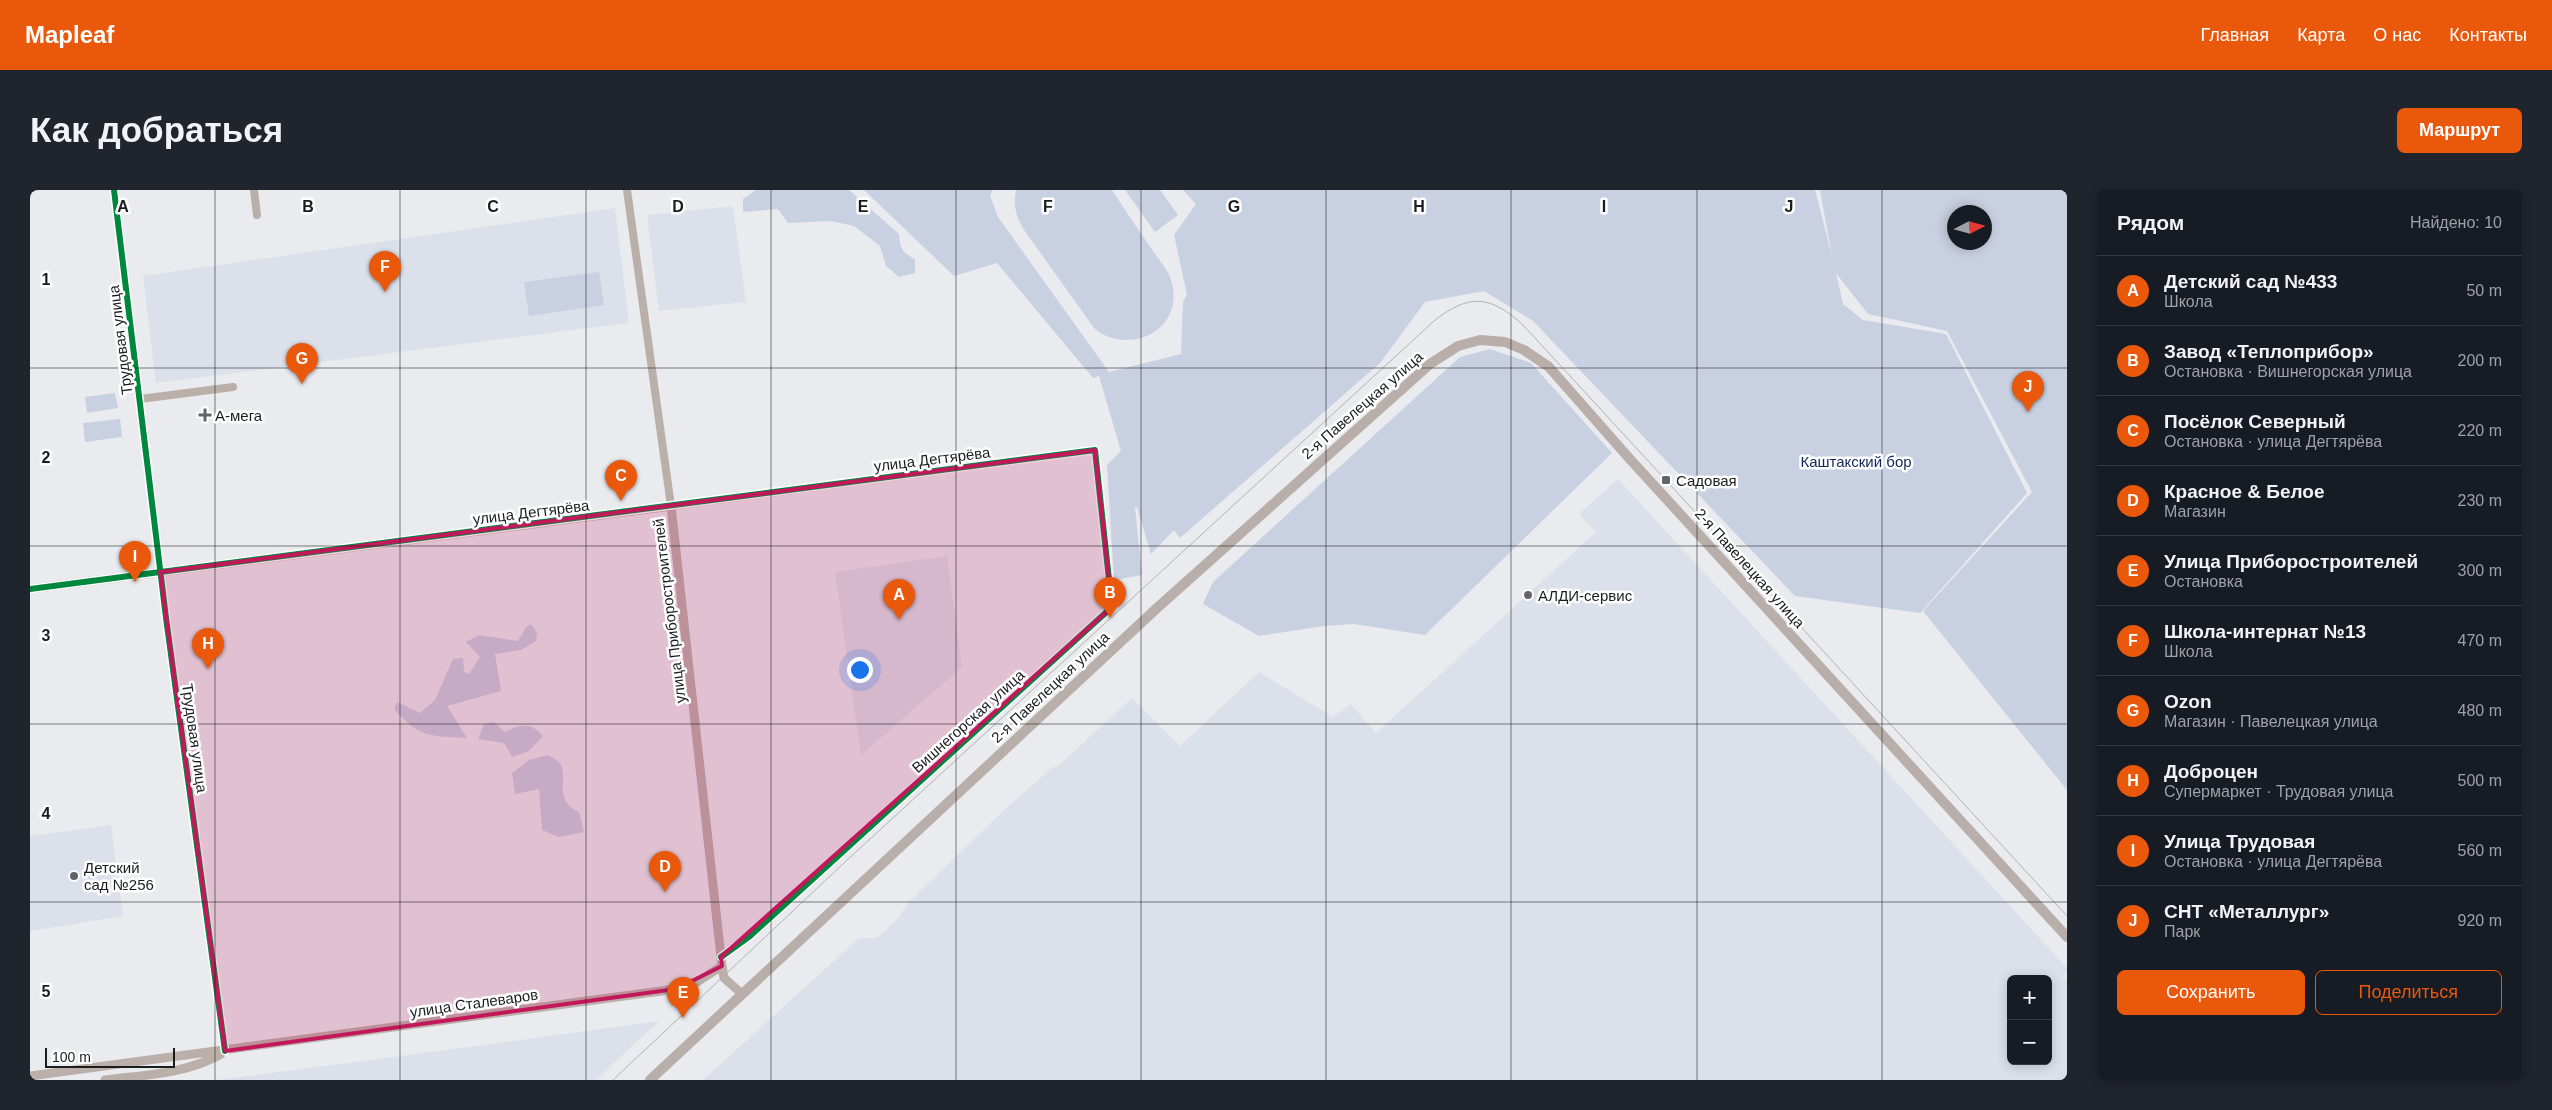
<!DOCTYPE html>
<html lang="ru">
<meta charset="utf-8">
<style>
:root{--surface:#171b24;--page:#20242c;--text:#f1f3f6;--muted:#9ea1a6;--line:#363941;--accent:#ea580c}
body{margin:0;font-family:Arial,sans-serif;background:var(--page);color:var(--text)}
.controls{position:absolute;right:15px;bottom:15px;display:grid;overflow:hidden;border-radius:8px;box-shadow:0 2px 12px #0003}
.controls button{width:45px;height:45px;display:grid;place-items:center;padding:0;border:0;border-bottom:1px solid var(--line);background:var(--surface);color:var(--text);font:25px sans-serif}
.compass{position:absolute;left:1917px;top:15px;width:45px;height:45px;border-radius:50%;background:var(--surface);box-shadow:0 2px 12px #0003;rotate:84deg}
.scale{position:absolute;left:15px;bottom:12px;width:130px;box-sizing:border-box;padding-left:5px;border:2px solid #1a1c1e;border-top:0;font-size:14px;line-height:18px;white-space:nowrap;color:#1a1c1e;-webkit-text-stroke:4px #fff;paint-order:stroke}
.you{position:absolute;left:829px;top:479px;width:18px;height:18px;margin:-12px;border:4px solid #fff;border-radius:50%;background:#1a73e8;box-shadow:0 0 0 8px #1a73e833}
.badge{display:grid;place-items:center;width:32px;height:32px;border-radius:50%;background:var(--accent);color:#fff;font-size:16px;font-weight:700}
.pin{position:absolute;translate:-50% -41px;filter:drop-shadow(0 1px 2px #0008)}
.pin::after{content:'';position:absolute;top:26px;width:18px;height:15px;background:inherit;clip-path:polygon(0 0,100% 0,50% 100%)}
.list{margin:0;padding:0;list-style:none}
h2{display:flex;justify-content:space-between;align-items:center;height:65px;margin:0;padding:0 20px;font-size:21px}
h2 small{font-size:16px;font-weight:400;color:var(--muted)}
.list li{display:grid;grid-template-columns:32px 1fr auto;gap:15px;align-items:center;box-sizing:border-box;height:70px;padding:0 20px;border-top:1px solid var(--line)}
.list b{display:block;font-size:19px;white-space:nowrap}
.list p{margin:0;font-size:16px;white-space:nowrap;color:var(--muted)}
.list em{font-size:16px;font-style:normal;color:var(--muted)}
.actions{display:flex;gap:10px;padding:15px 20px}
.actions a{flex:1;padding:11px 0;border:1px solid var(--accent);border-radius:8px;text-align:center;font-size:18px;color:var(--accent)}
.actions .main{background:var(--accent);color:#fff}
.map{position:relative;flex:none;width:2037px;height:890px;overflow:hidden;border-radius:8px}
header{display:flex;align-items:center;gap:30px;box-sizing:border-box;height:70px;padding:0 25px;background:var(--accent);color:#fff}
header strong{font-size:24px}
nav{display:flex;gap:28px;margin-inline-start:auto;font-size:18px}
.intro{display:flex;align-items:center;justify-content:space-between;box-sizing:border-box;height:120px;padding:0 30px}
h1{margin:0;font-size:35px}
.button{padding:12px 22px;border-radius:8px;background:var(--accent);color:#fff;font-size:18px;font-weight:700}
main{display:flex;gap:30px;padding:0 30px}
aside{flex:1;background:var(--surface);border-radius:8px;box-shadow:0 2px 12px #0003}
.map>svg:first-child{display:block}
.built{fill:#dbe0ea;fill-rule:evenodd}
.green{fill:#c8d0e1;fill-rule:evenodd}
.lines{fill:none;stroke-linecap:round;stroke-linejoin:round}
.minor{stroke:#bbafa9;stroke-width:8}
.tertiary{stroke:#bbafa9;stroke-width:9}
.secondary{stroke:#b9aea9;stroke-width:10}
.tram{stroke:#b4b0b0;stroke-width:1}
.cycleway-casing{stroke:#fff;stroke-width:9}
.cycleway{stroke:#00873e;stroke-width:6}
.marked{fill:#c2185b;fill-opacity:0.2;stroke:#c2185b;stroke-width:4;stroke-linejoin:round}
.grid{fill:none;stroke:#1a1c1e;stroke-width:1;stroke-opacity:0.55}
.poi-dot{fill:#626467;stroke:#fff;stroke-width:2}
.labels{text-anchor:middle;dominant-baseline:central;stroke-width:5;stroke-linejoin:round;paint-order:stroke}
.street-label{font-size:15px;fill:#1a1c1e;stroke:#fff}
.poi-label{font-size:15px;fill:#1a1c1e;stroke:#fff;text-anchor:start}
.park-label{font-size:15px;fill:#11265a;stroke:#fff}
.grid-label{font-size:16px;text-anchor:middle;font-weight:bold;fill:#1a1c1e;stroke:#fff;stroke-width:5;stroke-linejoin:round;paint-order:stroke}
</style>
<header>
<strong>Mapleaf</strong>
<nav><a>Главная</a><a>Карта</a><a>О нас</a><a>Контакты</a></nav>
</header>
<div class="intro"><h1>Как добраться</h1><a class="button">Маршрут</a></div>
<main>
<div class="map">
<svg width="2037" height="890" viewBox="0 0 2037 890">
<rect width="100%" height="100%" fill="#e9ebef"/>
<!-- built -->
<path class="built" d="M703 16 716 112 629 121 617 25Z
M585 18 599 133 126 193 113 86Z
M1588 289 2037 778V782L2033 786 2037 791V890H673L829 748H847L865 732 879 712 971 623 1024 576 1026 578 1102 508 1150 556 1229 482 1303 527 1321 514 1346 543 1566 342 1549 324ZM1981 789H2018V871H1981Z
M917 366 932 477 831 565 805 382Z
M81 635 93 726 0 741V646Z
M629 831 566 890H187L439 857Z"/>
<!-- green -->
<path class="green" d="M726 0H819L869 44C870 58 872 63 885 69V83L869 87 856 76 850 56 824 36 801 31 758 33 748 19 713 22V9Z
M834 0H963L960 5 968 27 1079 182 1151 164 1153 112 1157 104 1144 45 1166 14 1153 0H1785L1802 66 1790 0H2037V600L1893 421 2002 302 1917 141 1838 124 1806 83 1813 114 1833 130 1916 144 1997 303 1890 423 1765 406 1503 131 1454 101 1395 112 1350 173 1150 348 1144 340 1121 364 1107 317H1105L1112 385 1084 390 1077 275 1091 261 1069 186 1063 188 967 73 924 86ZM1924 22H1954V52H1924Z
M986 0H1082C1095 20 1109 41 1123 61 1129 70 1138 80 1141 90 1150 115 1136 141 1111 148 1094 152 1078 150 1064 138L994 40C986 26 983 16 986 0Z
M1095 0H1130L1148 25 1125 42Z
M569 82 574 115 499 126 494 92Z
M1460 159 1501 173 1582 263 1395 445 1324 434 1294 436 1229 446 1173 414 1183 392 1430 167Z
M85 203 88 218 57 223 55 207Z
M90 229 92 247 55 252 53 233Z
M501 434 507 442 506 451 491 460 465 464 471 501 417 516 437 548C399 546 390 548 364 519L367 512 390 523 405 510 423 469 433 468 434 482 439 484 450 467 436 452 449 445 488 451 496 437Z
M464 532 475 542C490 534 501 532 513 546L499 561 482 567 474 553 448 549 454 534Z
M517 565C551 577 515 606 549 622L554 642 529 647 512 640 509 599 485 604 482 583 499 570Z"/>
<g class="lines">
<!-- minor -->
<path class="minor" d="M84 0 136 428 195 861
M224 0 227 25
M597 0 641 316 1065 260 1082 417 720 746 691 767
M110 209 203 197"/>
<!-- tertiary -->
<path class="tertiary" d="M0 399 641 316 692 776 694 788 711 803
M0 886 646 799 667 792 692 776
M75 890C114 885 156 884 191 864"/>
<!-- secondary -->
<path class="secondary" d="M620 890 1127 418 1400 174 1428 156 1450 150 1475 152 1494 160 1519 177 1598 267 2037 747"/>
<!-- tram -->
<path class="tram" d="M583 890 815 672 1404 131C1439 103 1461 105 1494 136L2037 726"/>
<!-- cycleway casing -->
<g class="cycleway-casing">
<path id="cycleway" d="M84 0 136 428 195 861
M0 399 1065 260 1082 417 720 746 691 767"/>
</g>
<!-- cycleway -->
<use href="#cycleway" class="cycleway"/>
</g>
<!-- marked area -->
<path class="marked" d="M1065 260 1082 417 691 767 692 776 646 799 195 861 130 382Z"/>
<!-- grid -->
<path class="grid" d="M185 0V890M370 0V890M556 0V890M741 0V890M926 0V890M1111 0V890M1296 0V890M1481 0V890M1667 0V890M1852 0V890M0 178H2037M0 356H2037M0 534H2037M0 712H2037"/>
<!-- markers -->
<g class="poi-dot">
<path d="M172.5 217.5h5v5h5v5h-5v5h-5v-5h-5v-5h5z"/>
<rect x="1631" y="285" width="10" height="10" rx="2.5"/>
<circle cx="1498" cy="405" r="5"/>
<circle cx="44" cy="686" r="5"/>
</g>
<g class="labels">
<!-- street labels -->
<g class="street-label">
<text transform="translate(90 150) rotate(-97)">Трудовая улица</text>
<text transform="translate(1332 215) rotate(-41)">2-я Павелецкая улица</text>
<text transform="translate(902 269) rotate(-7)">улица Дегтярёва</text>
<text transform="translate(501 322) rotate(-7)">улица Дегтярёва</text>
<text transform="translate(1720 378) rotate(48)">2-я Павелецкая улица</text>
<text transform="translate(639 421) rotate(-97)">улица Приборостроителей</text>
<text transform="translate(1020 497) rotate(-43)">2-я Павелецкая улица</text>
<text transform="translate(938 531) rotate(-42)">Вишнегорская улица</text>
<text transform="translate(165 548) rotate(82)">Трудовая улица</text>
<text transform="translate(444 813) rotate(-8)">улица Сталеваров</text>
</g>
<!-- poi labels -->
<g class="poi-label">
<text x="185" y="225">А-мега</text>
<text x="1646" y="290">Садовая</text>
<text x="1508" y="405">АЛДИ-сервис</text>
<text x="54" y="677">Детский<tspan x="54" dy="17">сад №256</tspan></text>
</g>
<!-- park labels -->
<g class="park-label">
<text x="1826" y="271">Каштакский бор</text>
</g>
</g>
<g class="grid-label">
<text x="93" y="22">A</text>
<text x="278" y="22">B</text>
<text x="463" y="22">C</text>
<text x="648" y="22">D</text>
<text x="833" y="22">E</text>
<text x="1018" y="22">F</text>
<text x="1204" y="22">G</text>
<text x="1389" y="22">H</text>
<text x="1574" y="22">I</text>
<text x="1759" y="22">J</text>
<text x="16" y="95">1</text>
<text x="16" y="273">2</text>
<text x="16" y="451">3</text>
<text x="16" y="629">4</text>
<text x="16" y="807">5</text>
</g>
</svg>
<div class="controls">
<button>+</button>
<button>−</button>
</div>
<svg class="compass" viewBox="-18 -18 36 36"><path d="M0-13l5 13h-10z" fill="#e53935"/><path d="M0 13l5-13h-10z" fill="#9ea1a6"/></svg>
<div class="scale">100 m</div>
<div class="you"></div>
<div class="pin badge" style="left:869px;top:430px">A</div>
<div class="pin badge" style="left:1080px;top:428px">B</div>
<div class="pin badge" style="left:591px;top:311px">C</div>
<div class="pin badge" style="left:635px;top:702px">D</div>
<div class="pin badge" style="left:653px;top:828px">E</div>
<div class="pin badge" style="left:355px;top:102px">F</div>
<div class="pin badge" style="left:272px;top:194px">G</div>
<div class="pin badge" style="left:178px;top:479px">H</div>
<div class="pin badge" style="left:105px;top:392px">I</div>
<div class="pin badge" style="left:1998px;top:222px">J</div>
</div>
<aside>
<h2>Рядом<small>Найдено: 10</small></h2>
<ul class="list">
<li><span class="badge">A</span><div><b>Детский сад №433</b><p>Школа</p></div><em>50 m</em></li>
<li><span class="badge">B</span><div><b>Завод «Теплоприбор»</b><p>Остановка · Вишнегорская улица</p></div><em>200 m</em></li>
<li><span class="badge">C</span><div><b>Посёлок Северный</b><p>Остановка · улица Дегтярёва</p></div><em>220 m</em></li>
<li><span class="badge">D</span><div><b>Красное &amp; Белое</b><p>Магазин</p></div><em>230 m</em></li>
<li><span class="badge">E</span><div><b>Улица Приборостроителей</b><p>Остановка</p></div><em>300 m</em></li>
<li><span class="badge">F</span><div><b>Школа-интернат №13</b><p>Школа</p></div><em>470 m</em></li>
<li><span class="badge">G</span><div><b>Ozon</b><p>Магазин · Павелецкая улица</p></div><em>480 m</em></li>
<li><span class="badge">H</span><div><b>Доброцен</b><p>Супермаркет · Трудовая улица</p></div><em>500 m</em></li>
<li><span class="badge">I</span><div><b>Улица Трудовая</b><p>Остановка · улица Дегтярёва</p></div><em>560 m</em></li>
<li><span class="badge">J</span><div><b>СНТ «Металлург»</b><p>Парк</p></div><em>920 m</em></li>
</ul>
<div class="actions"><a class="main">Сохранить</a><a>Поделиться</a></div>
</aside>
</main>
